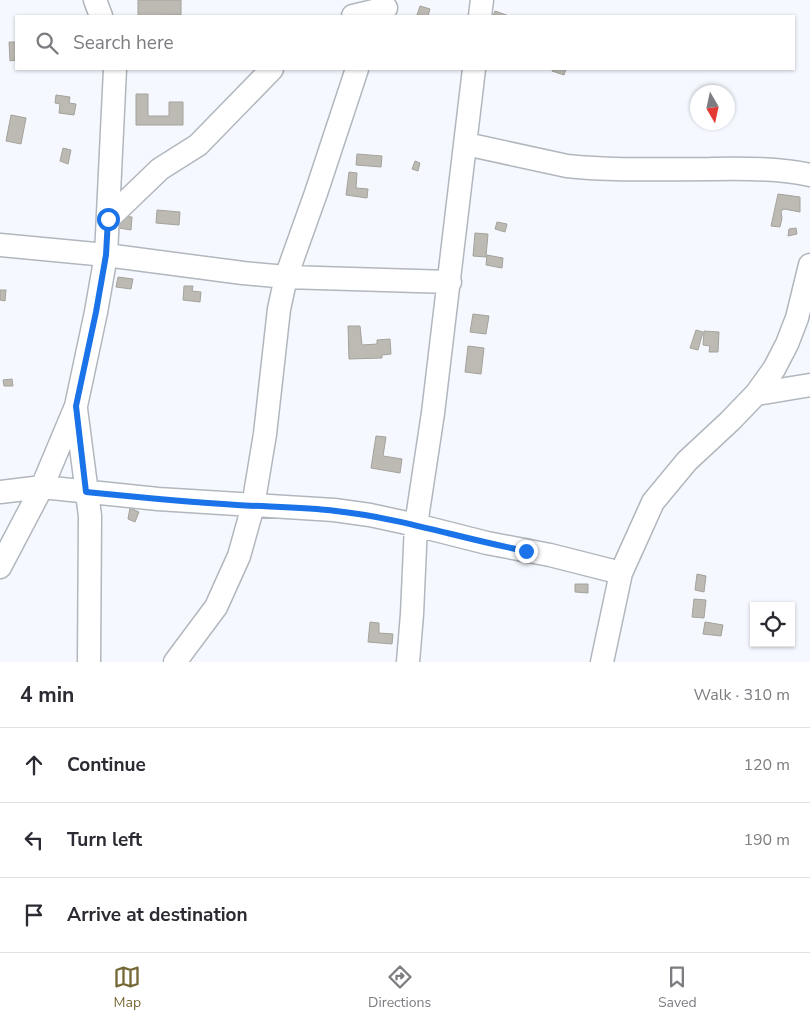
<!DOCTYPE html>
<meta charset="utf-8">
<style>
:root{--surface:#fff;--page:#f7f7f7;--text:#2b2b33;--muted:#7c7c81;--line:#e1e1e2;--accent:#756835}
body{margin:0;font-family:"Nunito Sans",sans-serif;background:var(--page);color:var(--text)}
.controls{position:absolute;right:15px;bottom:15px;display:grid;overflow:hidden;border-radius:0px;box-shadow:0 1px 4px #0004}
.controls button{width:45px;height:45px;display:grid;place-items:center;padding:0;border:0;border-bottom:1px solid var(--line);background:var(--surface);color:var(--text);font:25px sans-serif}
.compass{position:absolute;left:690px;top:85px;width:45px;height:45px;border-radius:50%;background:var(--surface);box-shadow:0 1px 4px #0004;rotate:171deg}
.stop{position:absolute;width:15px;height:15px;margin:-11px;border:4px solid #1a73e8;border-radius:50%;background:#fff}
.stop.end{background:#1a73e8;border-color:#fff;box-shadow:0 1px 5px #0008}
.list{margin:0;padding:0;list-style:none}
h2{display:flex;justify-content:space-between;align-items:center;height:65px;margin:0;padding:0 20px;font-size:21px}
h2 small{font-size:16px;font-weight:400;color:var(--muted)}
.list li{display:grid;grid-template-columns:32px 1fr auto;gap:15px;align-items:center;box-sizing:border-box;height:75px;padding:0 20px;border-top:1px solid var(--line)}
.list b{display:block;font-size:19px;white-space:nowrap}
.list em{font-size:16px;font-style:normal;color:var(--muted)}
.icon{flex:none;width:28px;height:28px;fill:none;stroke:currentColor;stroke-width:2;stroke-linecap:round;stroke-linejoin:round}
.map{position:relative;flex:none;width:810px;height:662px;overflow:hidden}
.search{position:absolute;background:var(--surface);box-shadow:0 1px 4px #0004;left:15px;right:15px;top:15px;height:55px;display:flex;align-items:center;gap:12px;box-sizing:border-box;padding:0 18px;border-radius:0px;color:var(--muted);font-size:19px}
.sheet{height:290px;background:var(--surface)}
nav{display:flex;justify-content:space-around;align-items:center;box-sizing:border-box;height:70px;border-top:1px solid var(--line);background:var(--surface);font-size:14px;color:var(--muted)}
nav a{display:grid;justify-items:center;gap:2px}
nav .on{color:var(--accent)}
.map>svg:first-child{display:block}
.building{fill:#bcbab2;stroke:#a4a29b}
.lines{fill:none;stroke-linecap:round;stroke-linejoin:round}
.minor-casing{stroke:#b1b7bd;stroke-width:25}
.minor{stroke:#fff;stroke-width:22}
.route{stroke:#1a73e8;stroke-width:6}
</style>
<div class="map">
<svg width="810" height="662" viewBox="0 0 810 662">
<rect width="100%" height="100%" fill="#f5f9ff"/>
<!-- building -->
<path class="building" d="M138 0H181V15L138 16Z
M420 6 430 9 428 16 417 15Z
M495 11 509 16H493Z
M9 42H16V60L10 61Z
M553 69H566L564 75 552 71Z
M136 94H148V116H169V102H183V125H136Z
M56 95 70 97 69 103 76 104 74 115 59 113 60 104 55 103Z
M11 115 26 118 21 144 6 141Z
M63 148 71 150 68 164 60 161Z
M357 154 382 156 381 167 356 165Z
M415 161 420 163 418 171 412 169Z
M349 172 357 173 356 188 368 189 367 198 346 195Z
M778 194 800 197V212L784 209 781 211 782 218 780 227 771 226Z
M157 210 180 212 179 225 156 223Z
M120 216 132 217 131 230 119 228Z
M497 222 507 224 505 232 495 229Z
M796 228 797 234 788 236 789 229Z
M475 233 488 234 486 257 473 256Z
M487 255 503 258 502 268 486 265Z
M118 277 133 279 131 289 116 287Z
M184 286H193L192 291 201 292 200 302 183 300Z
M0 290H6L5 301 0 300Z
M473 314 489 316 486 334 470 332Z
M348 326H360L362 345 377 344V340L390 339 391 354 382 355V358L349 359Z
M696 330 703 332 698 350 690 348Z
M704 331 719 332 718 352H709L710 346 703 345Z
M468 346 484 348 481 374 465 372Z
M12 379 13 386H4L3 380Z
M376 436 386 437 383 456 402 459 400 473 371 468Z
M130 508 139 512 135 522 128 519Z
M697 574 706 576 704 592 695 590Z
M575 584H588V593L575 592Z
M694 599 706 600 704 618 692 617Z
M370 622 379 623V633L393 634 392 644 368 642Z
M705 622 723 625 721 636 703 634Z"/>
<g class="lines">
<!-- minor casing -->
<g class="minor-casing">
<path id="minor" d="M95 0 101 16
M353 16 386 8
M480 16 482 0
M466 144 567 166C615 171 663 169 711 169 744 168 778 168 810 175
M108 219 160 169 198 145 272 69
M0 245 106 255 243 273 286 277 450 282
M756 394 810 385
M76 409 90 516 89 662
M0 492 42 487 158 499 334 510 370 515 416 525 487 543 550 555 621 573
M0 567 42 487 76 406 96 312 106 255 115 69
M175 662 216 607 239 556 253 506 265 434 279 309 286 277 316 193 357 69
M408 662 412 614 416 525 433 413 474 69
M602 662 621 573 653 502 687 461 730 421 756 394 774 369 787 344 797 318 810 265"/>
</g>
<!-- minor -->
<use href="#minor" class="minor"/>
</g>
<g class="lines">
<!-- route -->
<path class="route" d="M108 219 106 255 96 312 76 406 86 492C136 497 187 502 237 505 270 507 304 507 336 511 401 518 462 539 526 551"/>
</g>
</svg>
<div class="controls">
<button><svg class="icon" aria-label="locate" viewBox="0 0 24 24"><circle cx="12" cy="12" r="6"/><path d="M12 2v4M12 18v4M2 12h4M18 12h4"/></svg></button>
</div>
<svg class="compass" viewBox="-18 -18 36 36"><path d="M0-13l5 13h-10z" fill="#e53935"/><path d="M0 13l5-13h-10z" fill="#7c7c81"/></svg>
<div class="stop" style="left:108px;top:219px"></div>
<div class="stop end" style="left:526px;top:551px"></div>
<div class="search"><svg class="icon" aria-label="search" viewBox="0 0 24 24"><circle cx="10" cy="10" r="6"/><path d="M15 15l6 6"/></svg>Search here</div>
</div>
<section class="sheet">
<h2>4 min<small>Walk · 310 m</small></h2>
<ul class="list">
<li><svg class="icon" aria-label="ahead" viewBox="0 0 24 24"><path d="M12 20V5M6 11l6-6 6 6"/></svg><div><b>Continue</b></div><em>120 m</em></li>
<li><svg class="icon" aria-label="left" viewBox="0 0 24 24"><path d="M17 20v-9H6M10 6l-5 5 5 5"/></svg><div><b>Turn left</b></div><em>190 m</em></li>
<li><svg class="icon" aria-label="arrive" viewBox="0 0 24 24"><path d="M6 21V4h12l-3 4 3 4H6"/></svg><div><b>Arrive at destination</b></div></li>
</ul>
</section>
<nav>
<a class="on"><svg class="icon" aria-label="map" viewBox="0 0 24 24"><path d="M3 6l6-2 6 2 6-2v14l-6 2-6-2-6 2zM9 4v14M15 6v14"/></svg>Map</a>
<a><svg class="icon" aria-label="directions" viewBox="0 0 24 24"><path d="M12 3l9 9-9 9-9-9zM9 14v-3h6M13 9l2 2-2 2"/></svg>Directions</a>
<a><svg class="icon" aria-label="saved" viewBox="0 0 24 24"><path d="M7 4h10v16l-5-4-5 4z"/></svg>Saved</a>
</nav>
